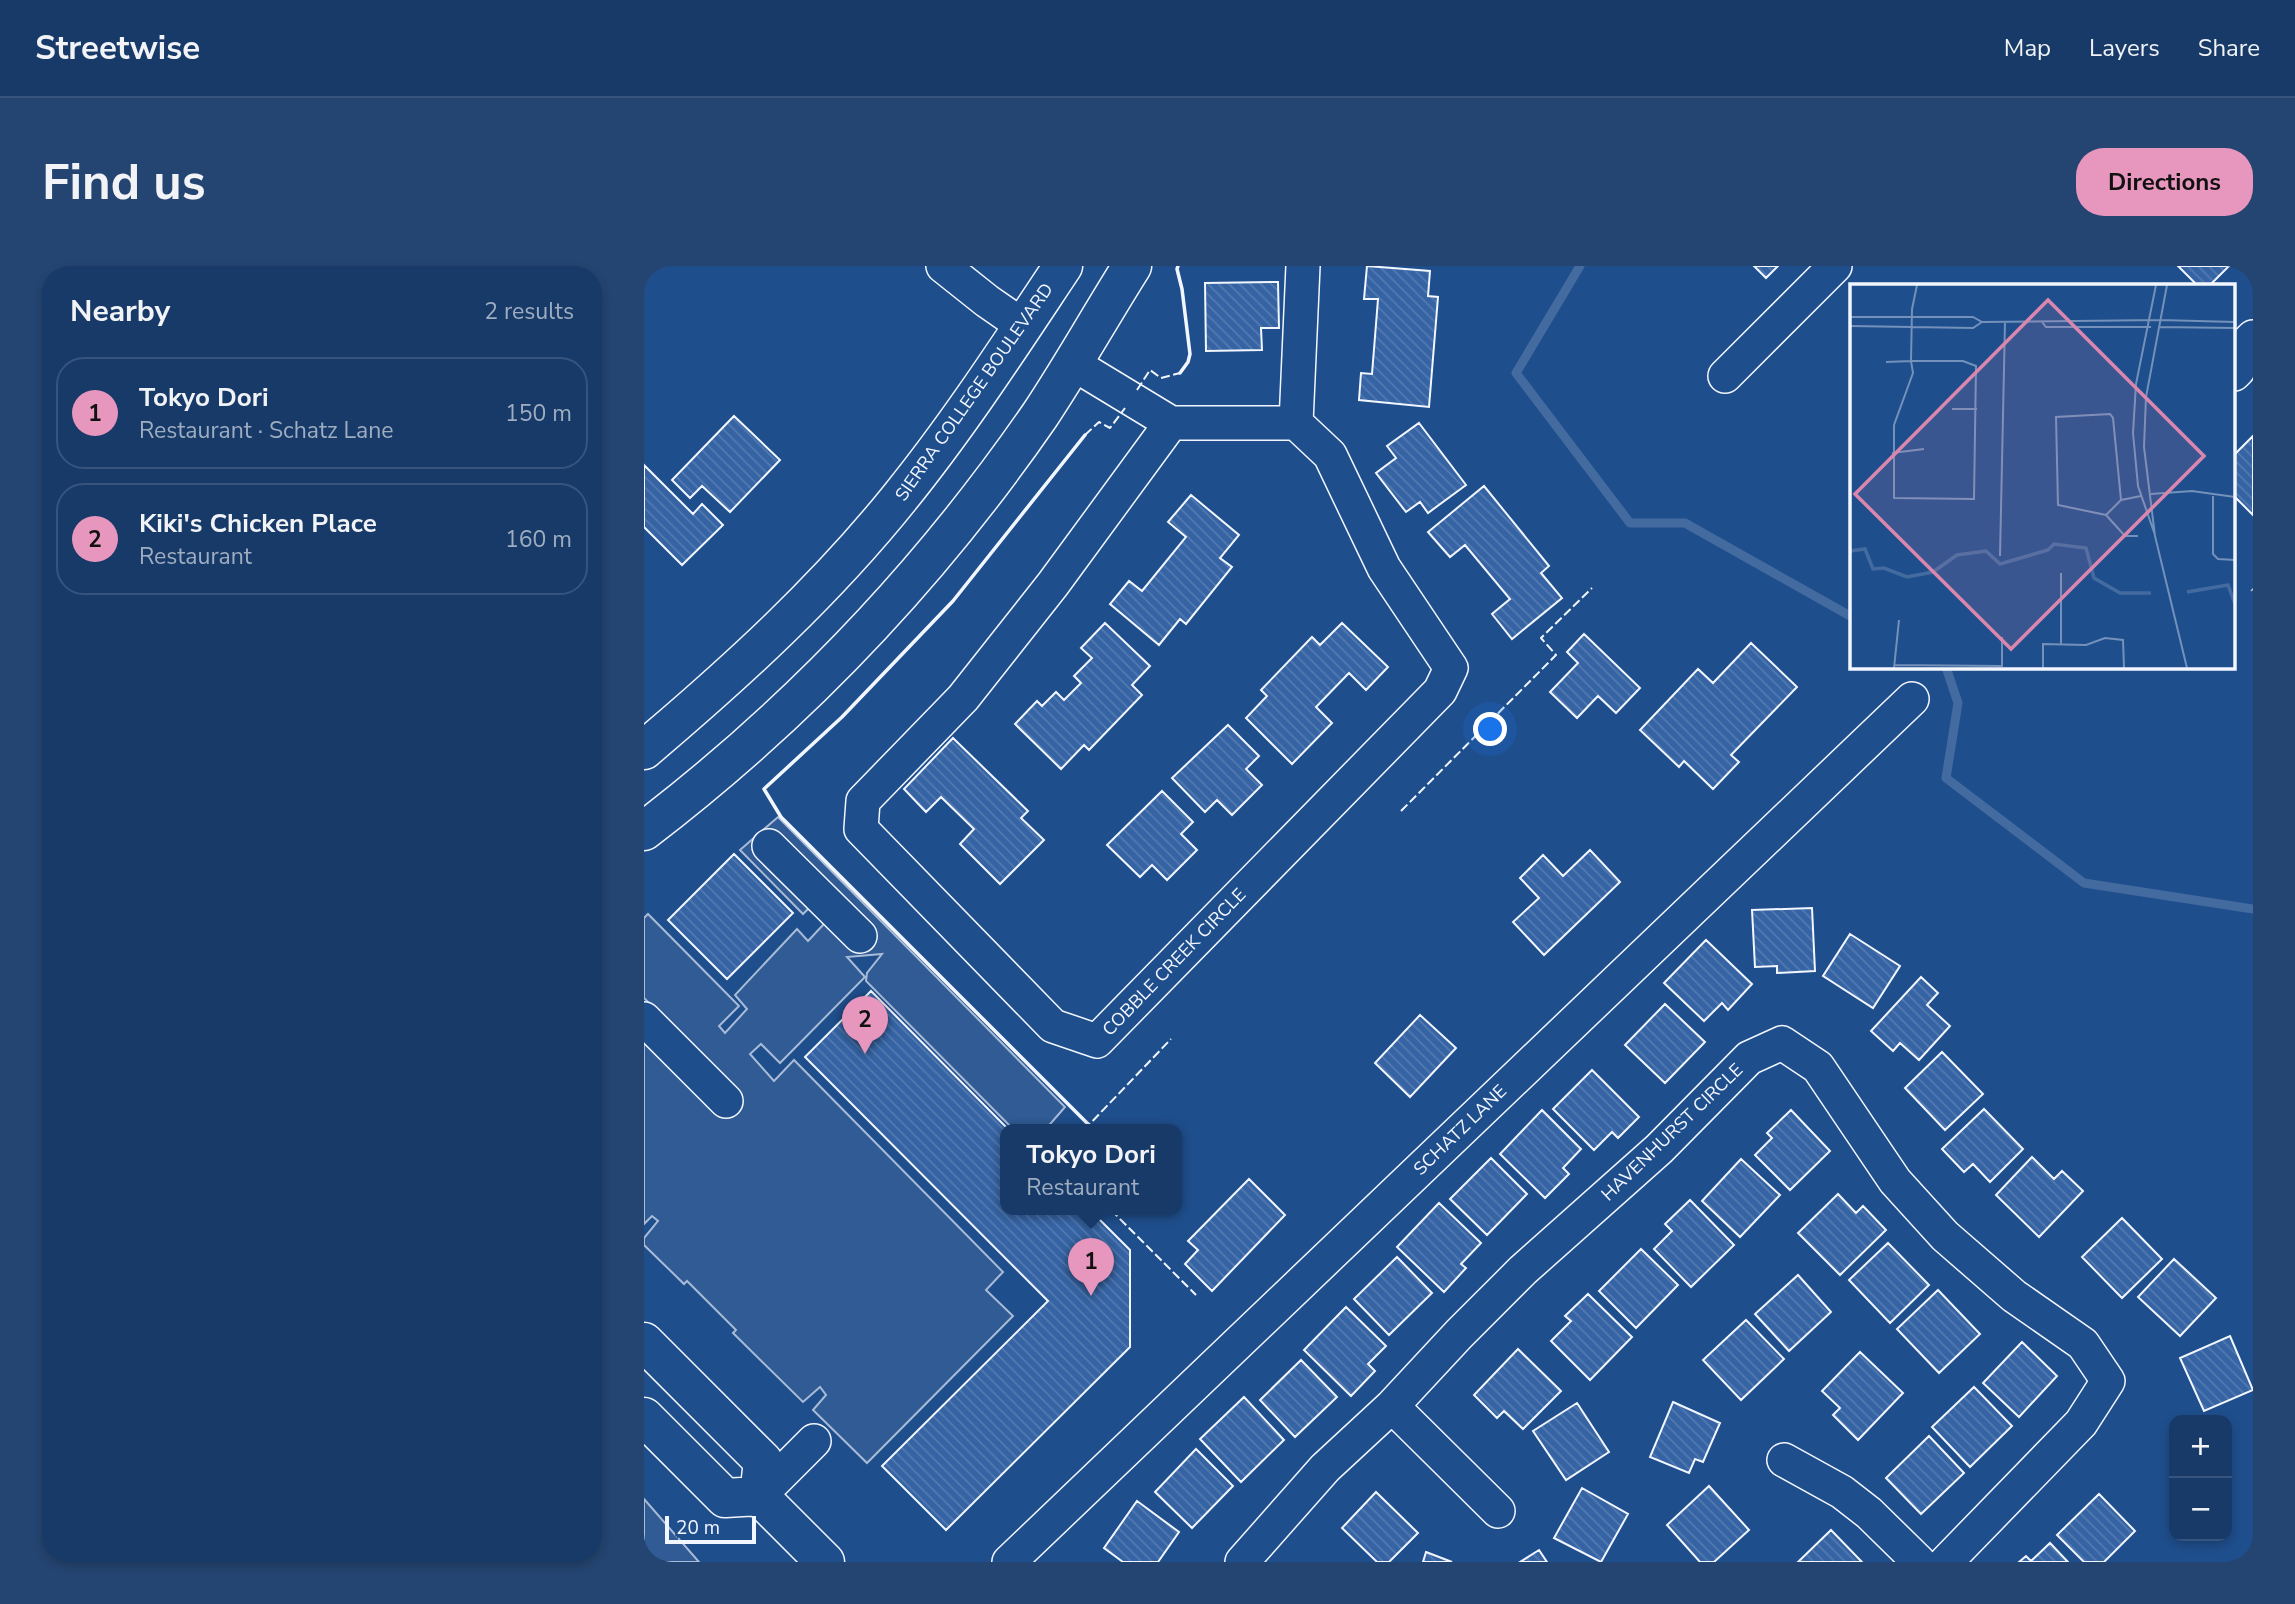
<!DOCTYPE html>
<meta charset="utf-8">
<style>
:root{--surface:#173a69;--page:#244571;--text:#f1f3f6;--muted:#9eadc0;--line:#36547d;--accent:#e797bd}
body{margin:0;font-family:"Nunito Sans",sans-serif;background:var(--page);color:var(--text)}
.controls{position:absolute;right:21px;bottom:21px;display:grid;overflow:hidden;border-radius:14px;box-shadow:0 4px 10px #0003}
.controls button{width:63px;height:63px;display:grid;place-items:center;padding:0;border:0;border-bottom:2px solid var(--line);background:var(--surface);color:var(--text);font:35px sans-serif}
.scale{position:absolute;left:21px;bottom:18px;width:91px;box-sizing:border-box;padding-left:7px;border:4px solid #f2f6ff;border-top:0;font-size:19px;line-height:24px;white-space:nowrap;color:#f2f6ff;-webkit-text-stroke:5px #1f4e8c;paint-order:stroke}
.you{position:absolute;left:847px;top:464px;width:24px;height:24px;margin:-18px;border:5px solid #fff;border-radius:50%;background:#1a73e8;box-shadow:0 0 0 10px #1a73e833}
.badge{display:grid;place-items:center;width:46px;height:46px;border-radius:50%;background:var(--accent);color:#111;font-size:23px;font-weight:700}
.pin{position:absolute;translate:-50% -58px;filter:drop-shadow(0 2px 4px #0008)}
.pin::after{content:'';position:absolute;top:37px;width:24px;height:21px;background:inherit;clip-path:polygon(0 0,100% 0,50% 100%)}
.popup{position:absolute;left:356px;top:858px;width:182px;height:91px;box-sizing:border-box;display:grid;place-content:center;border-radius:14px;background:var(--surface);filter:drop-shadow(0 2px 5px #0005);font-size:23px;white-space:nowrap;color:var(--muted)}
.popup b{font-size:26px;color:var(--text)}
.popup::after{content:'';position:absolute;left:50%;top:100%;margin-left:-14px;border:14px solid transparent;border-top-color:var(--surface)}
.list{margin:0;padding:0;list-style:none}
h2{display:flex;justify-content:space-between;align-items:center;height:91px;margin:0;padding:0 28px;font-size:30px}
h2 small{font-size:23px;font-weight:400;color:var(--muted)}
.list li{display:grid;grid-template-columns:46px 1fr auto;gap:21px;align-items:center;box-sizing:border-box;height:112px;margin:0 14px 14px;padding:0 14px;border:2px solid var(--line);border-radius:28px}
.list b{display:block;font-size:26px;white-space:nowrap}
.list p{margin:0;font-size:23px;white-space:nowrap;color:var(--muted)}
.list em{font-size:23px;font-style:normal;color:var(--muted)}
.map{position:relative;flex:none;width:1609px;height:1296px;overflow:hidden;border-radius:28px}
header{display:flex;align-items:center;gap:42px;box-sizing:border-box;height:98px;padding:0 35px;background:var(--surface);border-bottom:2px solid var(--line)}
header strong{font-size:33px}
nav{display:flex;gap:38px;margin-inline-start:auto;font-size:24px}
.intro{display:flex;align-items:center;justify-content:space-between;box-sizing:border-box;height:168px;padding:0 42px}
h1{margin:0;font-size:49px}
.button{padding:18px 32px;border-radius:28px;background:var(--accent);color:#111;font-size:24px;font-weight:700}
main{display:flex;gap:42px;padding:0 42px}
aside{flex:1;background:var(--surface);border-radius:28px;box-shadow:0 4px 10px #0003}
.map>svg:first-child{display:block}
.built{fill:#305b95;stroke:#a8bbd7;stroke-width:2}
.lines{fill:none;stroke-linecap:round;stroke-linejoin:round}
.stream{stroke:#446ba0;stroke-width:9}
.building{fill:url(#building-back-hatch);stroke:#f2f6ff;stroke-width:2}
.minor-casing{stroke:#f2f6ff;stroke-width:36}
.major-casing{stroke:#f2f6ff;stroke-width:41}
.path{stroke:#b3c4dc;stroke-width:4.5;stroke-dasharray:5 3.5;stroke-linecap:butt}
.minor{stroke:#1f4e8c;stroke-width:33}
.major{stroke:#1f4e8c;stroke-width:38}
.fence{stroke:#f2f6ff;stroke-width:2;stroke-dasharray:9 3.5;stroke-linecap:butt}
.wall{stroke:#f2f6ff;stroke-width:3.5}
.labels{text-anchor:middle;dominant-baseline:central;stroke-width:5;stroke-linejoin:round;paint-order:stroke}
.street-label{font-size:18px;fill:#f2f6ff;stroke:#1f4e8c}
.inset-river{fill:none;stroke:#446ba0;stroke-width:3.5}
.inset-road{fill:none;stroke:#7391ba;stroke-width:2}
.view{fill:#da87ad;fill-opacity:0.15;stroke:#da87ad;stroke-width:3.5}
.inset-edge{fill:none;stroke:#f2f6ff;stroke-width:3.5}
</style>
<header>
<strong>Streetwise</strong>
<nav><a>Map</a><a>Layers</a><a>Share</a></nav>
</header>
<div class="intro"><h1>Find us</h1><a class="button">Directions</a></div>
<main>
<aside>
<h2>Nearby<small>2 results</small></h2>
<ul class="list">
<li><span class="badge">1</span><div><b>Tokyo Dori</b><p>Restaurant · Schatz Lane</p></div><em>150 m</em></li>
<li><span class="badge">2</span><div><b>Kiki's Chicken Place</b><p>Restaurant</p></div><em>160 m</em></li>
</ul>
</aside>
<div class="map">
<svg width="1609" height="1296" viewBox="0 0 1609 1296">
<defs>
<pattern id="building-back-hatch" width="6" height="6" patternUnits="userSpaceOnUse" patternTransform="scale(1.75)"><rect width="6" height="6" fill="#3563a3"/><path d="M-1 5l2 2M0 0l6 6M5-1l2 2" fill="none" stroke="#537ab1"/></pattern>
</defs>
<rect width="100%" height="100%" fill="#1f4e8c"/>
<!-- built -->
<path class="built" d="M134 551 421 841 401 864H370L222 715 223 707 238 688 203 691 221 711 136 797 117 778 106 788 130 815 150 794 359 1006 342 1024 369 1050 223 1197 169 1144 182 1129 176 1121 159 1136 89 1067 92 1064 43 1015 40 1018 0 979V972L14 955 8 950 0 958V772L58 789 0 732V652L4 648 95 740 75 760 81 767 103 743 91 729 153 663 164 675 194 643 178 629 159 648 96 584Z
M0 1233 55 1296H0Z"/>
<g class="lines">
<!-- stream -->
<path class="stream" d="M936 0 872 107 986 257H1041L1208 351
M1302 401 1314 437 1302 512 1440 617 1609 643"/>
</g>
<!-- building -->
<path class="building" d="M723 0 786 5 784 30 794 31 785 141 715 134 717 107 728 108 734 33H720Z
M1110 0H1134L1122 12Z
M1534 0H1585L1566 19H1553Z
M634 16 635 62H617L618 84 562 85 561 17Z
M90 150 136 194 86 246 58 220 46 232 28 214Z
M775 157 822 219 784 247 776 236 762 246 732 207 752 192 743 180Z
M1609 170V249L1590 230V189Z
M0 199 49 248 58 238 79 259 38 299 0 261Z
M840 220 905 300 897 307 918 332 868 373 848 348 866 333 821 279 806 291 784 266Z
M547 229 595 269 576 292 588 301 542 358 536 353 515 379 466 338 485 315 498 325 542 271 524 256Z
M461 357 506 400 488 419 498 429 445 484 440 479 417 503 371 458 393 435 398 440 412 426 420 434 437 417 430 410 448 392 437 382Z
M698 357 744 401 722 424 705 407 672 441 688 457 648 498 602 452 623 430 617 424 668 371 676 379Z
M940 368 996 422 972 447 954 430 933 452 906 426 934 397 923 386Z
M1107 377 1153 421 1087 489 1095 496 1069 523 1040 495 1035 501 996 464 1054 403 1069 417Z
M584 459 615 490 602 503 618 519 588 549 573 534 561 546 528 512Z
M309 472 384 545 377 552 400 574 356 618 316 578 330 563 297 531 282 546 260 523Z
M518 525 549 556 537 568 553 584 523 614 508 599 496 611 463 579Z
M946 584 976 616 900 689 869 656 895 632 876 612 899 589 919 610Z
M90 588 149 647 83 713 24 654Z
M1168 642 1171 705 1133 707V700L1111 701 1108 644Z
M1206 668 1256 700 1229 742 1179 710Z
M1062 674 1108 718 1084 744 1078 737 1060 755 1020 717Z
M1277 711 1294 727 1283 739 1306 760 1275 794 1256 777 1249 785 1227 765Z
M227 725 365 864H361V944H446L486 984V1081L302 1264 238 1200 404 1035 161 791Z
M1021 738 1061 776 1021 817 981 779Z
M776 749 812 782 766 831 731 797Z
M1298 786 1339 828 1301 864 1261 822Z
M948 804 995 851 974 872 968 866 950 884 909 843Z
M1340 843 1379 883 1346 916 1329 898 1320 906 1298 883Z
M898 844 937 883 919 902 925 908 901 932 856 888Z
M1147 844 1186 885 1146 924 1111 889 1128 872 1123 867Z
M1388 891 1410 913 1418 905 1439 925 1395 971 1352 929Z
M847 892 883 928 843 969 806 933Z
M1097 893 1136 929 1096 971 1058 935Z
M605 913 641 949 568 1025 541 998 554 984 544 975Z
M1194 928 1212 947 1219 940 1242 964 1196 1009 1154 967Z
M1046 934 1090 979 1047 1021 1010 983 1028 965 1021 958Z
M795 937 837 977 817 998 822 1002 800 1026 753 981Z
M1478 952 1518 993 1478 1032 1438 991Z
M1244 977 1285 1019 1246 1057 1205 1014Z
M997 983 1034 1019 992 1062 955 1025Z
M753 991 788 1027 745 1069 710 1033Z
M1530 993 1572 1032 1536 1070 1494 1031Z
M1154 1009 1187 1046 1145 1085 1111 1048Z
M1294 1024 1336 1068 1295 1107 1253 1063Z
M944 1028 988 1071 946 1114 907 1075 927 1055 921 1050Z
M702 1041 742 1080 724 1098 731 1105 707 1130 660 1084Z
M1102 1054 1140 1093 1097 1134 1059 1094Z
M1586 1070 1609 1124 1560 1145 1536 1092Z
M1378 1076 1413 1110 1375 1151 1339 1117Z
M874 1083 917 1125 879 1163 860 1145 853 1152 830 1129Z
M1216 1086 1259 1127 1214 1174 1189 1149 1196 1142 1178 1125Z
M657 1094 693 1131 651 1171 616 1134Z
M1330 1121 1368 1160 1326 1201 1288 1161Z
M600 1131 640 1174 597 1216 556 1173Z
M1029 1136 1076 1157 1059 1196 1051 1193 1045 1207 1006 1191Z
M933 1137 965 1186 922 1214 889 1165Z
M1285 1170 1320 1207 1277 1248 1242 1212Z
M552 1183 589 1220 548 1262 511 1226Z
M1065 1220 1105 1264 1070 1296H1056L1023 1259Z
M938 1222 984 1248 957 1296 910 1272Z
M732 1226 774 1267 745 1296H733L698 1262Z
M1455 1228 1491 1265 1460 1296H1440L1413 1269Z
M493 1235 535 1266 514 1296H479L460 1282Z
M1187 1264 1218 1296H1154Z
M1406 1277 1424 1296H1375L1382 1290 1387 1295Z
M895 1284 903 1296H876Z
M782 1286 808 1296H779Z"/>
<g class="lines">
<!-- minor casing -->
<g class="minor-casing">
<path id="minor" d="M299 0 343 35 379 60
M428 97 527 157H652L686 189 740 302 807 402 796 425 453 775 409 760 217 563 219 535 319 432 409 318 527 157
M1590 108 1594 104 1595 85 1609 71
M1081 110 1191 0
M652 157 659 0
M125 580 216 670
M0 753 82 835
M748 1140 854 1245
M1140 1194 1198 1226 1225 1247 1275 1296
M115 1230 170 1175
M365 1296 1268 433
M598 1296 681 1202 748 1140 815 1068 879 1004 1015 883 1105 792 1138 777 1174 801 1251 915 1301 970 1370 1030 1439 1078 1464 1115 1437 1157 1302 1296"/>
</g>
<!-- major casing -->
<g class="major-casing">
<path id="major" d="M0 484C92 406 181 325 257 230 316 157 367 78 419 0
M0 565C153 448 287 307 396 149 428 101 457 49 488 0
M0 1076 119 1195 115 1230
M0 1151 81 1232 115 1230 181 1296"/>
</g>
<!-- path -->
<path class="path" d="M1608 323 1609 324"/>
<!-- minor -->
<use href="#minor" class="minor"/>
<!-- major -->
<use href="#major" class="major"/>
<!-- fence -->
<path class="fence" d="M493 124 506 104 517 112 536 107
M441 169 455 156 466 162 481 142
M757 545 912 389 897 372 948 322
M440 864 527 773
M467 944 552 1029"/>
<!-- wall -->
<path class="wall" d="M534 0 533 3 538 23 546 88 544 96 536 107
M441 169 309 335 198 451 120 523 137 551 445 859"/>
</g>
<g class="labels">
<!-- street labels -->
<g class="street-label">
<text transform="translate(330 126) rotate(-55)">SIERRA COLLEGE BOULEVARD</text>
<text transform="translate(530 696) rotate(-46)">COBBLE CREEK CIRCLE</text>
<text transform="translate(816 864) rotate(-44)">SCHATZ LANE</text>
<text transform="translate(1028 866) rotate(-44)">HAVENHURST CIRCLE</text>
</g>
</g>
<!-- overview -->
<g transform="translate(1206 18)">
<rect width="385" height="385" fill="#1f4e8c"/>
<path class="inset-river" d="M0 267 15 265 23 285 34 284 57 293 83 288 107 271 136 267 150 280 198 266 204 260 236 264 244 294 270 309H301M337 308 378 301 385 320"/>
<path class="inset-road" d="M317 1 296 113 294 163 305 252 337 384M0 33H123L132 38 310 36M310 36 385 38M192 38 196 43H301M0 42 123 44 132 38M309 43 385 44M36 78 61 77H113L126 82 124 215 44 214V141L63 89 61 77 62 25 67 1M102 125H127M42 169 74 165M301 210 342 207 385 213M363 212V270L368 275 385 276M271 216 263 134 260 130 206 133 208 221 256 231 275 252H288M256 231 271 216 291 212M305 251 288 202 283 149 286 100 306 1M150 272 155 38M211 361V289M44 381 152 382M152 383V353M44 384 49 336M193 384V360L236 361 255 354 273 356 274 384"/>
<path class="view" d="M198 16 354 172 161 365 5 210Z"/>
<rect width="385" height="385" class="inset-edge"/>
</g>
</svg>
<div class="controls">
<button>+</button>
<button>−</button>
</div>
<div class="scale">20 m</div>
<div class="you"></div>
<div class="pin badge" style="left:447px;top:1030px">1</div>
<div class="popup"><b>Tokyo Dori</b>Restaurant</div>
<div class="pin badge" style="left:221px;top:788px">2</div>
</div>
</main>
